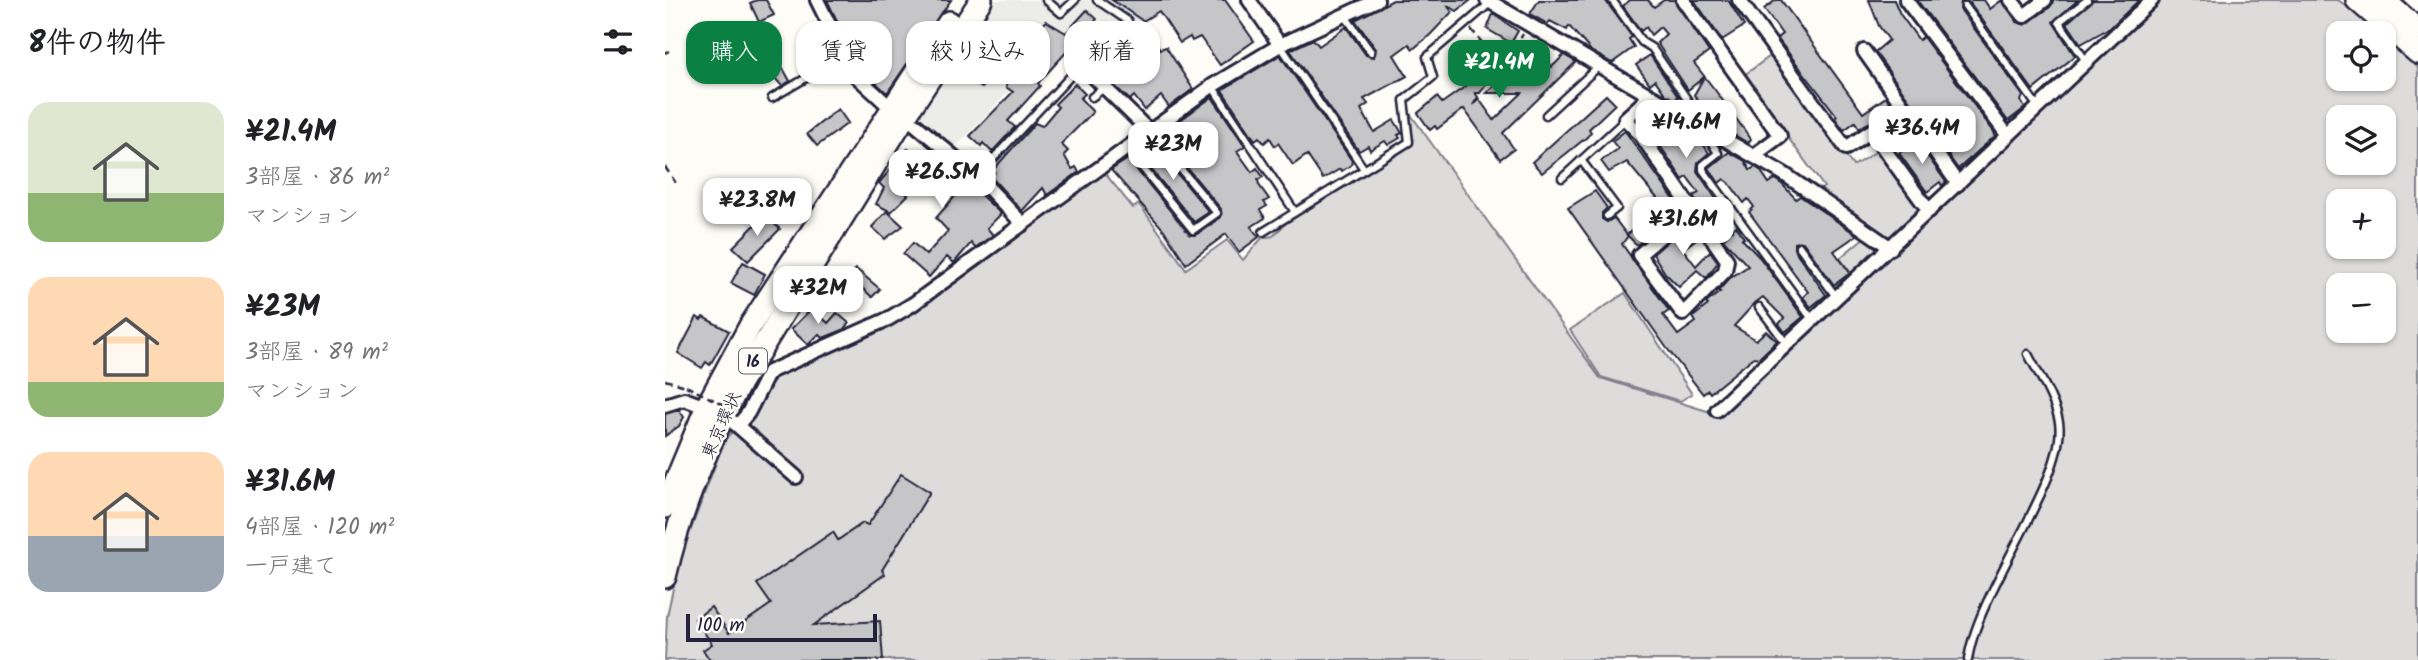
<!DOCTYPE html>
<html lang="ja">
<head>
<meta charset="utf-8">
<style>
	:root { --surface:#fff; --page:#f6f6f6; --text:#202124; --muted:#757577; --accent:#0b8043 }
	body { margin:0; font-family:Kalam,"Klee One",sans-serif; background:var(--page); color:var(--text); height:100vh; display:flex; flex-direction:column; font-size:26px; white-space:nowrap }
	* { box-sizing:border-box; margin:0 }
	p { font-size:23px; color:var(--muted) }
	.icon { flex:none; width:38px; height:38px; fill:none; stroke:currentColor; stroke-width:2; stroke-linecap:round; stroke-linejoin:round }
	.map { position:relative; flex:1; overflow:hidden }
	.drawer { display:flex; flex-direction:column; background:var(--surface); width:665px }
	.drawer>* { flex:none }
	.top-card { position:absolute; left:21px; top:21px; width:665px; height:63px; display:flex; gap:14px }
	.tools { position:absolute; left:1661px; top:21px; display:grid; gap:14px }
	.tools a { display:grid; place-items:center; width:70px; height:70px; border-radius:14px; background:var(--surface); box-shadow:0 2px 5px #0004; font-size:35px }
	.scale { position:absolute; left:21px; bottom:18px; width:191px; box-sizing:border-box; padding-left:7px; border:4px solid #22223b; border-top:0; font-size:19px; line-height:24px; white-space:nowrap; color:#22223b; -webkit-text-stroke:5px #fdfcf7; paint-order:stroke }
	.price { position:absolute; translate:-50% -60px; padding:0 16px; border-radius:14px; background:#fff; color:#222; font-size:23px; line-height:46px; filter:drop-shadow(0 2px 4px #0008) }
	.price::after { content:''; position:absolute; left:50%; top:42px; width:21px; height:16px; margin-left:-10px; background:inherit; clip-path:polygon(0 0,100% 0,50% 100%) }
	.price.on { background:var(--accent); color:#fff }
	ul { padding:0; list-style:none }
	li { display:flex; align-items:center; gap:21px; height:175px; padding:0 28px }
	li span { display:grid; place-items:center; flex:none; width:196px; height:140px; border-radius:21px; color:#555 }
	li>.icon { margin-inline-start:auto }
	span .icon { width:84px; height:84px; fill:#fffc; stroke-width:1 }
	li b { font-size:30px }
	h2 { display:flex; justify-content:space-between; align-items:center; height:84px; padding:0 28px; font-size:30px }
	.chip { padding:0 24px; border-radius:21px; background:var(--surface); box-shadow:0 2px 5px #0004; font-size:24px; line-height:63px }
	.chip.on { background:var(--accent); color:#fff }
	main { display:flex; flex:1; min-height:0 }
	.map>svg:first-child { display:block }
	.built { fill:#ecece9 }
	.green { fill:#dddcdb; stroke:#807f8b; stroke-width:2; fill-rule:evenodd }
	.building { fill:#c6c6c8; stroke:#22223b; stroke-width:2 }
	.lines { fill:none; stroke-linecap:round; stroke-linejoin:round }
	.service-casing { stroke:#22223b; stroke-width:11 }
	.minor-casing { stroke:#22223b; stroke-width:18 }
	.trunk-casing { stroke:#22223b; stroke-width:26 }
	.path { stroke:#22223b; stroke-width:2.5; stroke-dasharray:7 5; stroke-linecap:butt }
	.service { stroke:#fdfcf7; stroke-width:6 }
	.minor { stroke:#fdfcf7; stroke-width:12 }
	.trunk { stroke:#fdfcf7; stroke-width:21 }
	.path-bridge { stroke:#22223b; stroke-width:2.5; stroke-dasharray:7 5; stroke-linecap:butt }
	.labels { text-anchor:middle; stroke-width:5; stroke-linejoin:round; paint-order:stroke }
	.shield { fill:#fdfcf7; stroke:#646373; stroke-width:2 }
	.shield-label { font-size:16px; font-weight:bold; fill:#22223b }
	.street-label { font-size:18px; fill:#22223b; stroke:#fdfcf7 }
</style>
</head>
<body>
<main>
<section class="drawer">
<h2>8件の物件<svg class="icon" aria-label="filters" viewBox="0 0 24 24"><path d="M4 7h16M4 17h16"/><circle cx="9" cy="7" r="2"/><circle cx="15" cy="17" r="2"/></svg></h2>
<ul>
<li><span style="background:linear-gradient(#dfe7d0 65%,#8fb573 0)"><svg class="icon" aria-label="home" viewBox="0 0 24 24"><path d="M3 11l9-7 9 7M6 9v11h12V9"/></svg></span><div><b>¥21.4M</b><p>3部屋 · 86 m²</p><p>マンション</p></div></li>
<li><span style="background:linear-gradient(#ffd9b3 75%,#8fb573 0)"><svg class="icon" aria-label="home" viewBox="0 0 24 24"><path d="M3 11l9-7 9 7M6 9v11h12V9"/></svg></span><div><b>¥23M</b><p>3部屋 · 89 m²</p><p>マンション</p></div></li>
<li><span style="background:linear-gradient(#ffd9b3 60%,#9aa5b1 0)"><svg class="icon" aria-label="home" viewBox="0 0 24 24"><path d="M3 11l9-7 9 7M6 9v11h12V9"/></svg></span><div><b>¥31.6M</b><p>4部屋 · 120 m²</p><p>一戸建て</p></div></li>
</ul>
</section>
<div class="map">
<svg width="1753" height="660" viewBox="0 0 1753 660">
	<rect width="100%" height="100%" fill="#fdfcf7"/>
	<filter id="ink" filterUnits="userSpaceOnUse"><feTurbulence type="fractalNoise" baseFrequency=".0143" numOctaves="2"/><feDisplacementMap in="SourceGraphic" scale="14" xChannelSelector="R" yChannelSelector="G"/><feConvolveMatrix kernelMatrix="1 2 1 2 8 2 1 2 1" color-interpolation-filters="sRGB"/></filter>
	<g filter="url(#ink)">
		<polygon class="built" points="328,0 528,0 510,4 455,36 422,9 288,150 249,119"/>
		<g class="green">
			<path d="M1492,0H1673L1713,28L1753,68V660H0L2,616L14,561L60,439L85,415L105,376L224,322L252,306L439,172L468,208L474,204L521,269L562,240L578,260L597,238L608,236L622,222L748,144L744,112L935,378L1052,414ZM1673,33H1718V79H1673ZM1673,117H1718V163H1673ZM1673,201H1718V247H1673ZM1673,285H1718V331H1673Z"/>
			<polygon points="1108,54 1188,166 1215,149 1256,206 1255,215 1230,239 1222,239 1152,192 1159,187 1078,76"/>
			<polygon points="1202,235 1216,245 1215,255 1190,278 1175,258"/>
			<polygon points="960,293 1027,394 1015,401 936,377 905,330"/>
		</g>
		<g class="building">
			<polygon points="92,0 101,0 109,15 94,22 85,3"/>
			<polygon points="162,0 286,0 222,93 195,68"/>
			<polygon points="447,0 560,0 589,41 555,65 535,37 527,41 525,37 515,43 494,11 478,21"/>
			<polygon points="728,0 806,0 792,11 782,5 787,12 765,35 748,49 744,44 729,55 742,76 699,99 703,104 696,109 709,132 729,120 737,133 733,135 735,138 723,145 720,141 705,150 703,146 694,151 625,50 648,39 654,46 681,27 701,55 709,57 711,49 690,20"/>
			<polygon points="874,0 940,0 967,37 964,39 969,47 947,63 926,51 904,26 902,30 885,21 883,24 865,14"/>
			<polygon points="965,0 983,0 989,7 999,0 1009,0 1044,52 1029,63 1050,90 1086,139 1083,143 1054,126 1044,112 1043,114 1029,95 1039,77 1023,90 992,43 1001,34 995,27 986,35 981,27 976,31 958,6"/>
			<polygon points="1029,0 1063,0 1079,26 1057,40"/>
			<polygon points="1111,0 1116,0 1198,113 1221,97 1232,112 1213,125 1208,121 1194,128 1190,122 1179,130 1170,118 1172,116 1112,38 1117,34 1099,9"/>
			<polygon points="1204,0 1229,0 1235,14 1254,40 1258,37 1329,132 1330,136 1293,169 1210,52 1224,40 1214,26"/>
			<polygon points="1252,0 1319,0 1325,9 1337,0 1352,22 1360,25 1385,7 1389,0 1413,0 1388,22 1410,56 1368,90 1305,3 1296,2 1295,9 1358,96 1356,101 1360,108 1343,121"/>
			<polygon points="1428,0 1474,0 1446,27 1416,44 1402,23"/>
			<polygon points="422,10 432,19 418,36 421,39 409,50 406,47 373,83 375,86 343,121 350,127 327,152 318,143 316,146 305,136 348,92 341,87 342,83 326,76 317,88 287,71 311,35 348,58 364,32 371,36 381,21 401,33"/>
			<polygon points="828,14 853,31 846,43 822,29"/>
			<polygon points="481,27 495,49 501,47 528,89 504,107 496,96 480,110 469,96 465,100 426,65 449,41 452,44"/>
			<polygon points="161,38 169,55 158,62 154,55 147,59 141,50"/>
			<polygon points="815,43 824,54 801,73 792,62"/>
			<polygon points="871,49 887,67 899,55 911,62 838,133 849,149 835,159 799,109 772,129 770,126 765,130 753,113 772,97 777,103 811,79 824,79 815,93 810,93 813,97 808,105 814,99 829,120 857,93 821,93 838,78 860,78 852,65"/>
			<polygon points="615,55 687,161 686,165 677,171 675,169 658,179 642,155 628,165 613,143 610,146 605,138 599,143 594,137 590,140 557,90"/>
			<polygon points="985,55 1013,97 1010,100 1000,94 990,80 985,84 971,65"/>
			<polygon points="109,60 112,65 115,63 125,81 117,86 109,77 98,82 92,69"/>
			<polygon points="410,84 420,94 415,98 428,112 396,144 403,151 399,155 407,169 411,167 414,172 382,195 378,188 357,211 326,177 330,172 328,170 370,123 377,126 393,107 390,104"/>
			<polygon points="941,95 950,104 924,129 926,132 922,137 877,173 867,162"/>
			<polygon points="547,97 580,146 572,151 587,172 592,168 598,177 593,180 594,185 604,199 599,202 602,206 595,210 600,218 586,227 594,237 574,252 561,234 521,264 499,230 446,170 463,159 525,235 531,235 555,218 556,209 495,135"/>
			<polygon points="985,108 1004,134 1012,121 1031,133 1044,153 1033,162 1032,171 1062,215 1049,225 1028,196 1034,193 1022,177 1018,180 976,117"/>
			<polygon points="173,109 183,123 152,146 142,134"/>
			<polygon points="960,131 1015,208 972,245 963,236 957,244 1004,311 998,315 1013,335 1031,322 1028,317 1043,305 1041,303 1055,292 1053,291 1065,278 1083,266 1058,239 1071,226 1079,238 1077,239 1095,258 1138,317 1120,332 1114,324 1119,318 1098,297 1090,303 1069,326 1091,340 1101,331 1112,341 1094,358 1089,357 1045,393 1043,390 1038,394 1001,347 903,208 930,191 942,208 937,213 937,219 942,222 949,218 962,235 996,203 962,162 944,172 936,161 953,149 947,141"/>
			<polygon points="1251,140 1281,182 1277,186 1275,182 1262,192 1234,153"/>
			<polygon points="486,142 544,212 529,222 472,152"/>
			<polygon points="243,149 259,162 265,157 276,169 282,163 336,214 322,228 328,235 310,248 306,243 289,263 282,257 264,277 238,254 248,243 261,255 283,231 271,218 292,194 279,182 270,191 251,170 235,187 243,195 226,212 211,204 219,188 214,183"/>
			<polygon points="1064,152 1080,161 1085,170 1090,167 1095,170 1104,183 1110,179 1114,181 1131,199 1135,196 1192,235 1169,251 1185,273 1169,285 1138,242 1129,243 1129,249 1161,295 1146,307 1138,297 1143,292 1084,212 1089,207 1083,199 1079,203 1064,183 1059,179 1054,183 1044,168"/>
			<polygon points="222,211 238,226 220,239 207,227"/>
			<polygon points="100,215 115,229 83,261 68,247"/>
			<polygon points="1025,222 1035,236 1018,249 1031,266 1045,251 1053,262 1041,278 1032,270 1014,287 1000,273 988,254"/>
			<polygon points="78,262 100,274 89,295 66,283"/>
			<polygon points="191,269 215,289 207,297 184,276"/>
			<polygon points="147,308 163,323 172,313 184,323 178,330 158,338 154,334 143,345 126,329"/>
			<polygon points="32,317 36,320 38,317 64,331 45,365 41,362 37,368 13,353"/>
			<polygon points="14,410 19,417 14,426 0,436 0,414"/>
			<polygon points="236,474 265,492 217,570 220,574 149,625 215,621 218,660 45,660 38,650 47,644 30,619 46,607 64,633 106,604 92,584 168,532 173,540 198,523 203,525"/>
		</g>
		<g class="lines">
			<g class="service-casing">
				<g id="service">
					<polyline points="381,0 396,13 410,0"/>
					<polyline points="432,0 463,21"/>
					<polyline points="947,0 977,42 987,48 1043,130 1041,134 1053,153 1038,165 1038,170 1147,319"/>
					<polyline points="1300,6 1373,107"/>
					<polyline points="680,16 706,52"/>
					<polyline points="615,45 699,169"/>
					<polyline points="1421,61 1394,22 1422,0"/>
					<polyline points="547,86 630,212"/>
					<polyline points="427,97 439,88"/>
					<polyline points="107,98 177,57"/>
					<polyline points="881,115 933,67"/>
					<polyline points="463,150 528,230 552,213 485,132"/>
					<polyline points="916,160 952,208 942,216"/>
					<polyline points="312,176 445,34"/>
					<polyline points="897,178 960,120"/>
					<polyline points="598,232 744,142 739,100 768,77 762,57 824,4"/>
					<polyline points="1134,246 1172,298"/>
					<polyline points="1094,307 1121,343"/>
					<path d="M1303,660C1312,591 1403,477 1394,422C1390,400 1374,375 1363,354"/>
				</g>
			</g>
			<g class="minor-casing">
				<g id="minor">
					<polyline points="152,0 188,73 227,109"/>
					<polyline points="584,0 615,45"/>
					<polyline points="822,0 1119,174 1226,248"/>
					<polyline points="1018,0 1115,136 1088,156"/>
					<polyline points="1074,0 1181,148 1206,131 1264,211"/>
					<polyline points="1241,0 1343,136"/>
					<polyline points="1346,0 1359,16 1380,0"/>
					<polyline points="1199,51 1293,184"/>
					<polyline points="430,78 485,132"/>
					<polyline points="984,97 960,119 975,134 1062,260 1060,271 1018,314 974,255 1026,210"/>
					<polyline points="240,116 312,176 358,224"/>
					<polyline points="0,405 19,399 46,409"/>
					<polyline points="1052,410 1487,0"/>
					<polyline points="68,422 131,477"/>
					<polyline points="73,425 83,413 104,372 223,319 248,304 547,86 615,45 712,0"/>
				</g>
			</g>
			<g class="trunk-casing">
				<g id="trunk">
					<polyline points="1692,0 1753,53"/>
					<polyline points="1719,0 1753,30"/>
					<polyline points="0,507 42,406 85,326 284,22"/>
					<path d="M0,577C15,510 43,444 75,383L240,116L316,0"/>
				</g>
			</g>
			<g class="path">
				<polyline points="806,29 822,49 838,58 846,55 858,34"/>
				<polyline points="0,53 4,51"/>
				<polyline points="0,167 11,183"/>
				<polyline points="0,380 21,386"/>
			</g>
			<use href="#service" class="service"/>
			<use href="#minor" class="minor"/>
			<use href="#trunk" class="trunk"/>
			<polyline class="path-bridge" points="21,386 75,413"/>
		</g>
	</g>
	<g class="labels">
		<rect class="shield" x="74" y="348.5" width="28" height="25" rx="5"/>
		<g class="shield-label">
			<text x="88" y="367">16</text>
		</g>
		<g class="street-label">
			<text transform="translate(56 425) rotate(-66)" y="6">東京環状</text>
		</g>
	</g>
</svg>
<div class="tools">
<a><svg class="icon" aria-label="locate" viewBox="0 0 24 24"><circle cx="12" cy="12" r="6"/><path d="M12 2v4M12 18v4M2 12h4M18 12h4"/></svg></a>
<a><svg class="icon" aria-label="layers" viewBox="0 0 24 24"><path d="M12 4l9 5-9 5-9-5zM3 14l9 5 9-5"/></svg></a>
<a>+</a>
<a>−</a>
</div>
<div class="scale">100 m</div>
<b class="price on" style="left:834px;top:100px">¥21.4M</b>
<b class="price" style="left:1021px;top:160px">¥14.6M</b>
<b class="price" style="left:1257px;top:166px">¥36.4M</b>
<b class="price" style="left:508px;top:182px">¥23M</b>
<b class="price" style="left:277px;top:210px">¥26.5M</b>
<b class="price" style="left:92px;top:238px">¥23.8M</b>
<b class="price" style="left:1018px;top:257px">¥31.6M</b>
<b class="price" style="left:153px;top:326px">¥32M</b>
<div class="top-card">
<a class="chip on">購入</a>
<a class="chip">賃貸</a>
<a class="chip">絞り込み</a>
<a class="chip">新着</a>
</div>
</div>
</main>
</body>
</html>
